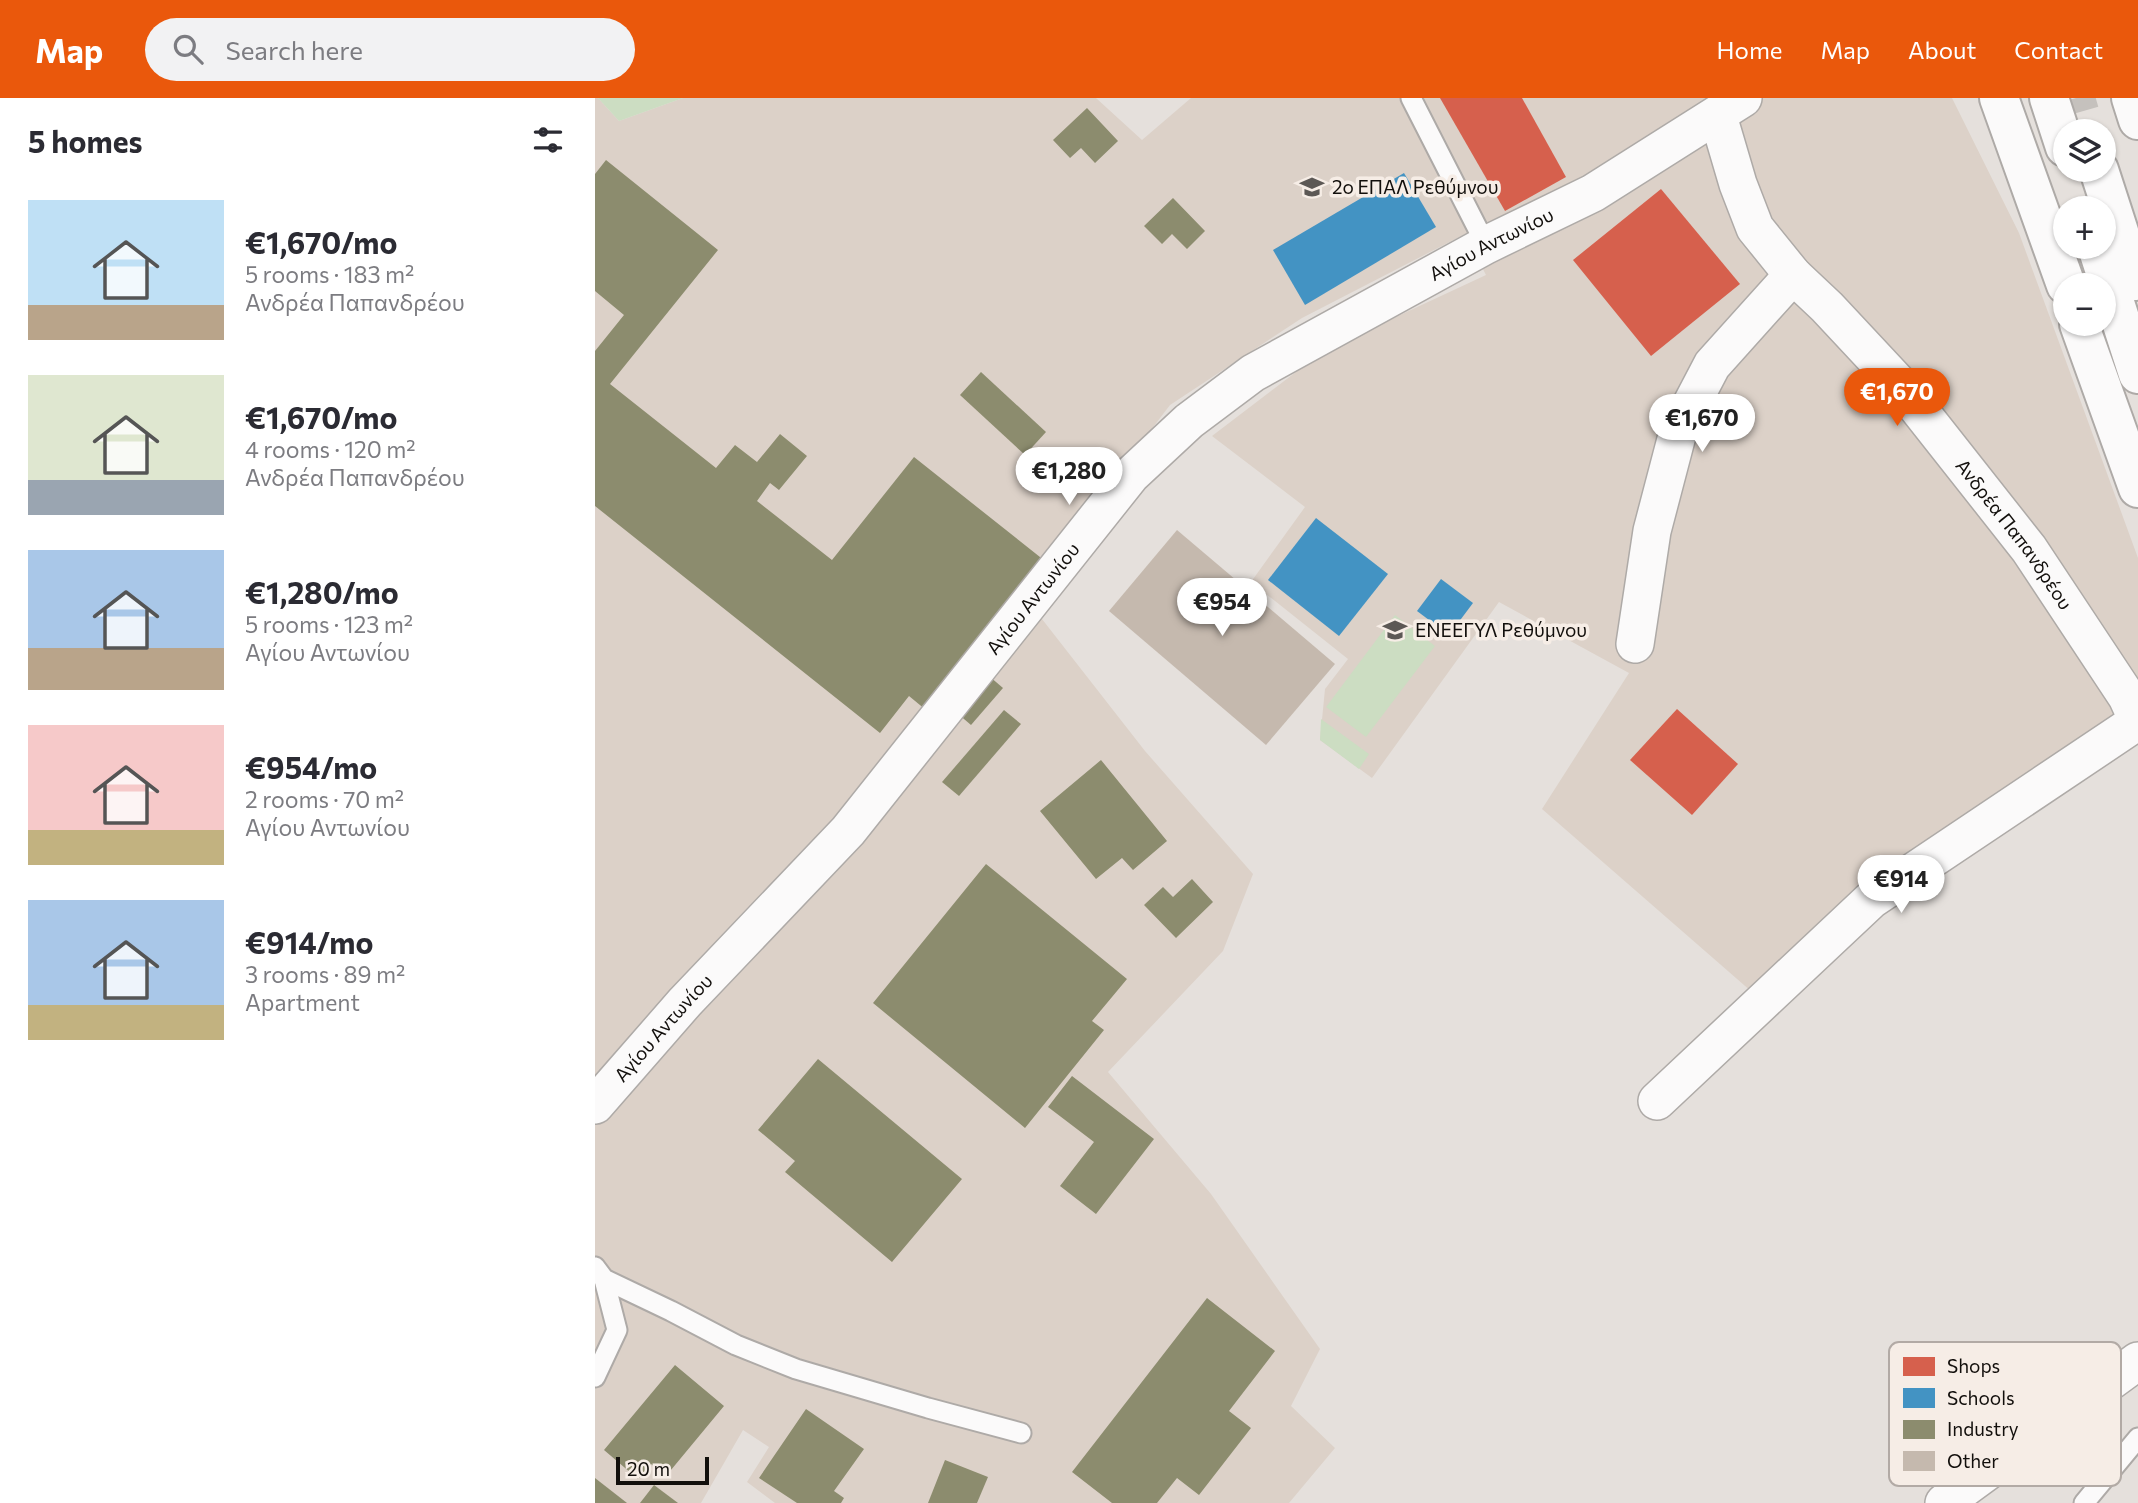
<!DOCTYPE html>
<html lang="en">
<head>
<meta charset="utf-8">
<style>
	:root { --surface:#fff; --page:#f2f2f3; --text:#2b2b33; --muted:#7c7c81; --accent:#ea580c }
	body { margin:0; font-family:Commissioner,sans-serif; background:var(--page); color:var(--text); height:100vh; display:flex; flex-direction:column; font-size:26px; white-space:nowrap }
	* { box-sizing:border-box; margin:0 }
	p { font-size:23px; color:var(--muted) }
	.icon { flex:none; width:38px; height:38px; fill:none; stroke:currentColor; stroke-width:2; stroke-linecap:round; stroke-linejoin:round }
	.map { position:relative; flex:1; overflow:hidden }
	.panel { display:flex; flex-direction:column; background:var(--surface); width:595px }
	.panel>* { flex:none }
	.tools { position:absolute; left:1458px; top:21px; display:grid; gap:14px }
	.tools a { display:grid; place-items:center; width:63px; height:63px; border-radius:50%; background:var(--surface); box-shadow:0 2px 5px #0004; font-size:35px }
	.scale { position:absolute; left:21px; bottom:18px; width:93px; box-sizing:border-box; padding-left:7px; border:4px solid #120f0c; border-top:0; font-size:19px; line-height:24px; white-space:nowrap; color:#120f0c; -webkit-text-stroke:5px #f6ede6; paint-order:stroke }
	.price { position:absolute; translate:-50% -60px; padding:0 16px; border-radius:24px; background:#fff; color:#222; font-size:23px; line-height:46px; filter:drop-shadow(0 2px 4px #0008) }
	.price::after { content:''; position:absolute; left:50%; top:42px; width:21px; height:16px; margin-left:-10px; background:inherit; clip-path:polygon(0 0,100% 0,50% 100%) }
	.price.selected { background:var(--accent); color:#fff }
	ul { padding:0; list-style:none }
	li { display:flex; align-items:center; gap:21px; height:175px; padding:0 28px }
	li span { display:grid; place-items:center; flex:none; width:196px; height:140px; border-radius:0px; color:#555 }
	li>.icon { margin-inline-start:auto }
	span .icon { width:84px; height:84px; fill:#fffc; stroke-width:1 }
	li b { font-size:30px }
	h2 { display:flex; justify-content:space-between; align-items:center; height:84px; padding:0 28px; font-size:30px }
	header { display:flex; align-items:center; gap:42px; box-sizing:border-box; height:98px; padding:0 35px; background:var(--accent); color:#fff }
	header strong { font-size:33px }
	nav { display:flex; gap:38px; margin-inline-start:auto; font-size:24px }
	.search { width:490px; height:63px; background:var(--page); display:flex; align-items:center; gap:18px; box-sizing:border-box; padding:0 24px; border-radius:38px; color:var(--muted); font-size:26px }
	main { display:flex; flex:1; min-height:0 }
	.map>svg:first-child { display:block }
	.built { fill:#dcd1c8 }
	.green { fill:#ccddc2 }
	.shops { fill:#d6604d }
	.schools { fill:#4393c3 }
	.industry { fill:#8c8c6e }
	.building { fill:#c5b9ae }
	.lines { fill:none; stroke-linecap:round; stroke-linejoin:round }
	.motorway-tunnel { stroke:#c5c1bd; stroke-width:38; stroke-dasharray:38 19; stroke-linecap:butt }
	.service-casing { stroke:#aeaaa7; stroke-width:23 }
	.minor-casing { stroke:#aeaaa7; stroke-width:40 }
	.tertiary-casing { stroke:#aeaaa7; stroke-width:42 }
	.motorway-casing { stroke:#aeaaa7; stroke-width:42 }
	.service { stroke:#fbfafa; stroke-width:19 }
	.minor { stroke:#fbfafa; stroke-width:37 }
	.tertiary { stroke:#fbfafa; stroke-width:38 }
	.motorway { stroke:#fbfafa; stroke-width:38 }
	.labels { text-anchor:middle; stroke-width:7; stroke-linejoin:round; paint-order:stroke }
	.poi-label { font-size:19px; fill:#120f0c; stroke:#f6ede6; text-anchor:start }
	.street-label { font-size:19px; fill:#120f0c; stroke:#f6ede6 }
	.key { fill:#f6ede6; stroke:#b2aaa5; stroke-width:2 }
	.key-label { font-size:19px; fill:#120f0c }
</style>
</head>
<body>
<header>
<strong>Map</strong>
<div class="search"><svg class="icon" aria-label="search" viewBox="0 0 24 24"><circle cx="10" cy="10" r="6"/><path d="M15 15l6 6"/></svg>Search here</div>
<nav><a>Home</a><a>Map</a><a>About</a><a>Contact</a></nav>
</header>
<main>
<section class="panel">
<h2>5 homes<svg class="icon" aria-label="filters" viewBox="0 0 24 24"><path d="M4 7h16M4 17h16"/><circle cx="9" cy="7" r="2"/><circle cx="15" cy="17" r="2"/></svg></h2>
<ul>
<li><span style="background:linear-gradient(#bfe0f5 75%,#b9a48a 0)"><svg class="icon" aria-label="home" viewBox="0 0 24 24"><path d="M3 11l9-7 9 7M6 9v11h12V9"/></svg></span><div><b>€1,670/mo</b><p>5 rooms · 183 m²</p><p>Ανδρέα Παπανδρέου</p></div></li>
<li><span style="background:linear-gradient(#dfe7d0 75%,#9aa5b1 0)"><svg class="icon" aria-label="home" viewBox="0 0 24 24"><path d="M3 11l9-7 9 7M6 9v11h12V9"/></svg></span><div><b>€1,670/mo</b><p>4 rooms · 120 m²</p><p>Ανδρέα Παπανδρέου</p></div></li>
<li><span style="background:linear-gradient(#a9c7e8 70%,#b9a48a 0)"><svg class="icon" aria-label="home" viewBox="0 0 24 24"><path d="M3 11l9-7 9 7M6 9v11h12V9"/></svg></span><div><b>€1,280/mo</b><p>5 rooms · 123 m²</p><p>Αγίου Αντωνίου</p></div></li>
<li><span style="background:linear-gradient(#f6c9c9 75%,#c2b280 0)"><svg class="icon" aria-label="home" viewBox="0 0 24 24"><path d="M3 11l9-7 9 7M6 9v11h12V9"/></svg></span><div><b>€954/mo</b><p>2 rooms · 70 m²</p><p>Αγίου Αντωνίου</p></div></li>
<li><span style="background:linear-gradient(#a9c7e8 75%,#c2b280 0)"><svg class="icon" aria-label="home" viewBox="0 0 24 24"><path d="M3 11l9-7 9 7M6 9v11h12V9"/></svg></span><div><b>€914/mo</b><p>3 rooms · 89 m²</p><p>Apartment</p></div></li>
</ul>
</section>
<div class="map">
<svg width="1543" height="1405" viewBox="0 0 1543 1405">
	<rect width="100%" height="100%" fill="#e5e0dc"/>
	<polygon class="built" points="0,0 3,0 24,23 88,0 501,0 547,42 596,0 1357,0 1424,135 1543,460 1543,608 1157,894 947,711 1034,575 904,504 777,680 725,642 730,591 753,561 656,484 710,409 617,338 730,252 891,177 870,136 707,220 575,307 429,498 550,653 658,776 628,853 513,974 616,1096 725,1251 696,1308 740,1350 694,1405 180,1405 152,1384 174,1349 148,1332 106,1405 0,1405"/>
	<g class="green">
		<polygon points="3,0 88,0 24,23"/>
		<polygon points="800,517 840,548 771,639 731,609"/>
		<polygon points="726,621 774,656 764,671 725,642"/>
	</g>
	<g class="shops">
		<polygon points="845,0 927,0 971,79 910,113"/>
		<polygon points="1066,91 1145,186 1056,258 978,162"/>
		<polygon points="1082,611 1143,666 1097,717 1035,662"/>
	</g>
	<g class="schools">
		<polygon points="809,75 841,129 710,207 678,152"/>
		<polygon points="721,420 793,476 744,538 673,482"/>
		<polygon points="846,481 878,505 854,537 822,513"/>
	</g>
	<g class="industry">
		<polygon points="492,10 523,43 500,65 486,50 475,60 458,42"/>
		<polygon points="11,62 123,152 15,286 121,370 140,347 162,364 185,336 212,358 184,392 175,385 162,403 237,462 319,359 450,463 331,612 314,598 285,635 0,408 0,253 29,217 0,193 0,76"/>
		<polygon points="578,100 610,133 592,151 577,136 567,146 549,128"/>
		<polygon points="386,274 451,334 430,357 365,297"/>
		<polygon points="394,578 408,590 376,627 362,615"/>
		<polygon points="409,612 426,626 364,698 347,684"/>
		<polygon points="506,662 572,743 538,772 527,760 501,781 445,713"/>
		<polygon points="391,766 532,881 497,923 509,932 430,1030 278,905"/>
		<polygon points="597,781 618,804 581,840 549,807 568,789 578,799"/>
		<polygon points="223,961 367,1081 297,1164 190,1074 200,1063 163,1032"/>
		<polygon points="477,978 559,1041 501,1116 465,1088 499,1044 453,1009"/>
		<polygon points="612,1200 680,1253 634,1313 656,1330 604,1397 582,1380 562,1405 517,1405 477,1374"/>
		<polygon points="80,1267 129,1308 71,1378 56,1366 43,1381 9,1352"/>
		<polygon points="211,1311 269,1351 239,1393 249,1400 246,1405 202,1405 164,1380"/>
		<polygon points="350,1362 393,1379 382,1405 333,1405"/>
		<polygon points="0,1380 32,1405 0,1405"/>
		<polygon points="59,1387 83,1405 45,1405"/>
	</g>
	<polygon class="building" points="582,432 740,566 671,647 514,513"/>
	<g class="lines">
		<polyline class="motorway-tunnel" points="1481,0 1485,14"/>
		<g class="service-casing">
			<g id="service">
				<polyline points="816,0 891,147"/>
				<polyline points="0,1169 9,1181 76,1213 141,1247 201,1271 333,1310 426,1335"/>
				<polyline points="0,1279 22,1232 9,1181"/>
				<polyline points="1489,1405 1543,1340"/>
			</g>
		</g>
		<g class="minor-casing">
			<g id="minor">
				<path id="s1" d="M1123,18L1143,86L1160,130L1198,177L1232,209L1303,285L1434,451L1532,599L1543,623"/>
				<polyline points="1040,546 1057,433 1084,330 1117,267 1198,177"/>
				<polyline points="1062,1003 1276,802 1543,623"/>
				<path id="s2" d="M0,1007L90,904L253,733L536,377L594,323L658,275L891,147L998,95L1148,0"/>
				<polyline points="1349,1405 1543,1263"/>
			</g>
		</g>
		<g class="tertiary-casing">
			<g id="tertiary">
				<polyline points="1404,0 1471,187"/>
				<polyline points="1484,226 1543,390"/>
			</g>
		</g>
		<g class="motorway-casing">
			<g id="motorway">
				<polyline points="1454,0 1470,49"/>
				<polyline points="1536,0 1543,22"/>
				<polyline points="1504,72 1540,183"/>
				<polyline points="1502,149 1543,276"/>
			</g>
		</g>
		<use href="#service" class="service"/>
		<use href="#minor" class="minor"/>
		<use href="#tertiary" class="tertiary"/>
		<use href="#motorway" class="motorway"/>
	</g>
	<defs>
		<g id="school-bare" transform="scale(1.89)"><path d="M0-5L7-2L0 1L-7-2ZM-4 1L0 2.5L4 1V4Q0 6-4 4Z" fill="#5c5855" stroke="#f6ede6" stroke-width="2.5" paint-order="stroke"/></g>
	</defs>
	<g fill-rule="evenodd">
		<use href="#school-bare" x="717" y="89"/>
		<use href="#school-bare" x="800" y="532"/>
	</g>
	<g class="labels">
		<g class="poi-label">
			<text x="737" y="96">2ο ΕΠΑΛ Ρεθύμνου</text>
			<text x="820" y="539">ΕΝΕΕΓΥΛ Ρεθύμνου</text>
		</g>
		<g class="street-label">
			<text dy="7" stroke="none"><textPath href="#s2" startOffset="1258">Αγίου Αντωνίου</textPath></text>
			<text dy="7" stroke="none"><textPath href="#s1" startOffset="520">Ανδρέα Παπανδρέου</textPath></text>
			<text dy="7" stroke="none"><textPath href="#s2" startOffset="670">Αγίου Αντωνίου</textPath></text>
			<text dy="7" stroke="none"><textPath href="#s2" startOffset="103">Αγίου Αντωνίου</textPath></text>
		</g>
	</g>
	<rect x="1294" y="1244" width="232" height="144" rx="10" class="key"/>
	<rect x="1308" y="1259" width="32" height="19" fill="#d6604d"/>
	<rect x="1308" y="1290" width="32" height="20" fill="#4393c3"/>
	<rect x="1308" y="1322" width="32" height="19" fill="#8c8c6e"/>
	<rect x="1308" y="1353" width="32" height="20" fill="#c5b9ae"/>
	<g class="key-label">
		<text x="1352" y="1275">Shops</text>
		<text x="1352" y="1307">Schools</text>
		<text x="1352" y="1338">Industry</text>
		<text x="1352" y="1370">Other</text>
	</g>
</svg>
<div class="tools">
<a><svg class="icon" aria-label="layers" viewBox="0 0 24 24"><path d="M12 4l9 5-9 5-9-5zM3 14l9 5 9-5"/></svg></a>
<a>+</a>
<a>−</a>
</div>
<div class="scale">20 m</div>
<b class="price selected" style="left:1302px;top:330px">€1,670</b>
<b class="price" style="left:1107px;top:356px">€1,670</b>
<b class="price" style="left:474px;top:409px">€1,280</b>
<b class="price" style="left:627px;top:540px">€954</b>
<b class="price" style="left:1306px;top:817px">€914</b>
</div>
</main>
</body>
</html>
